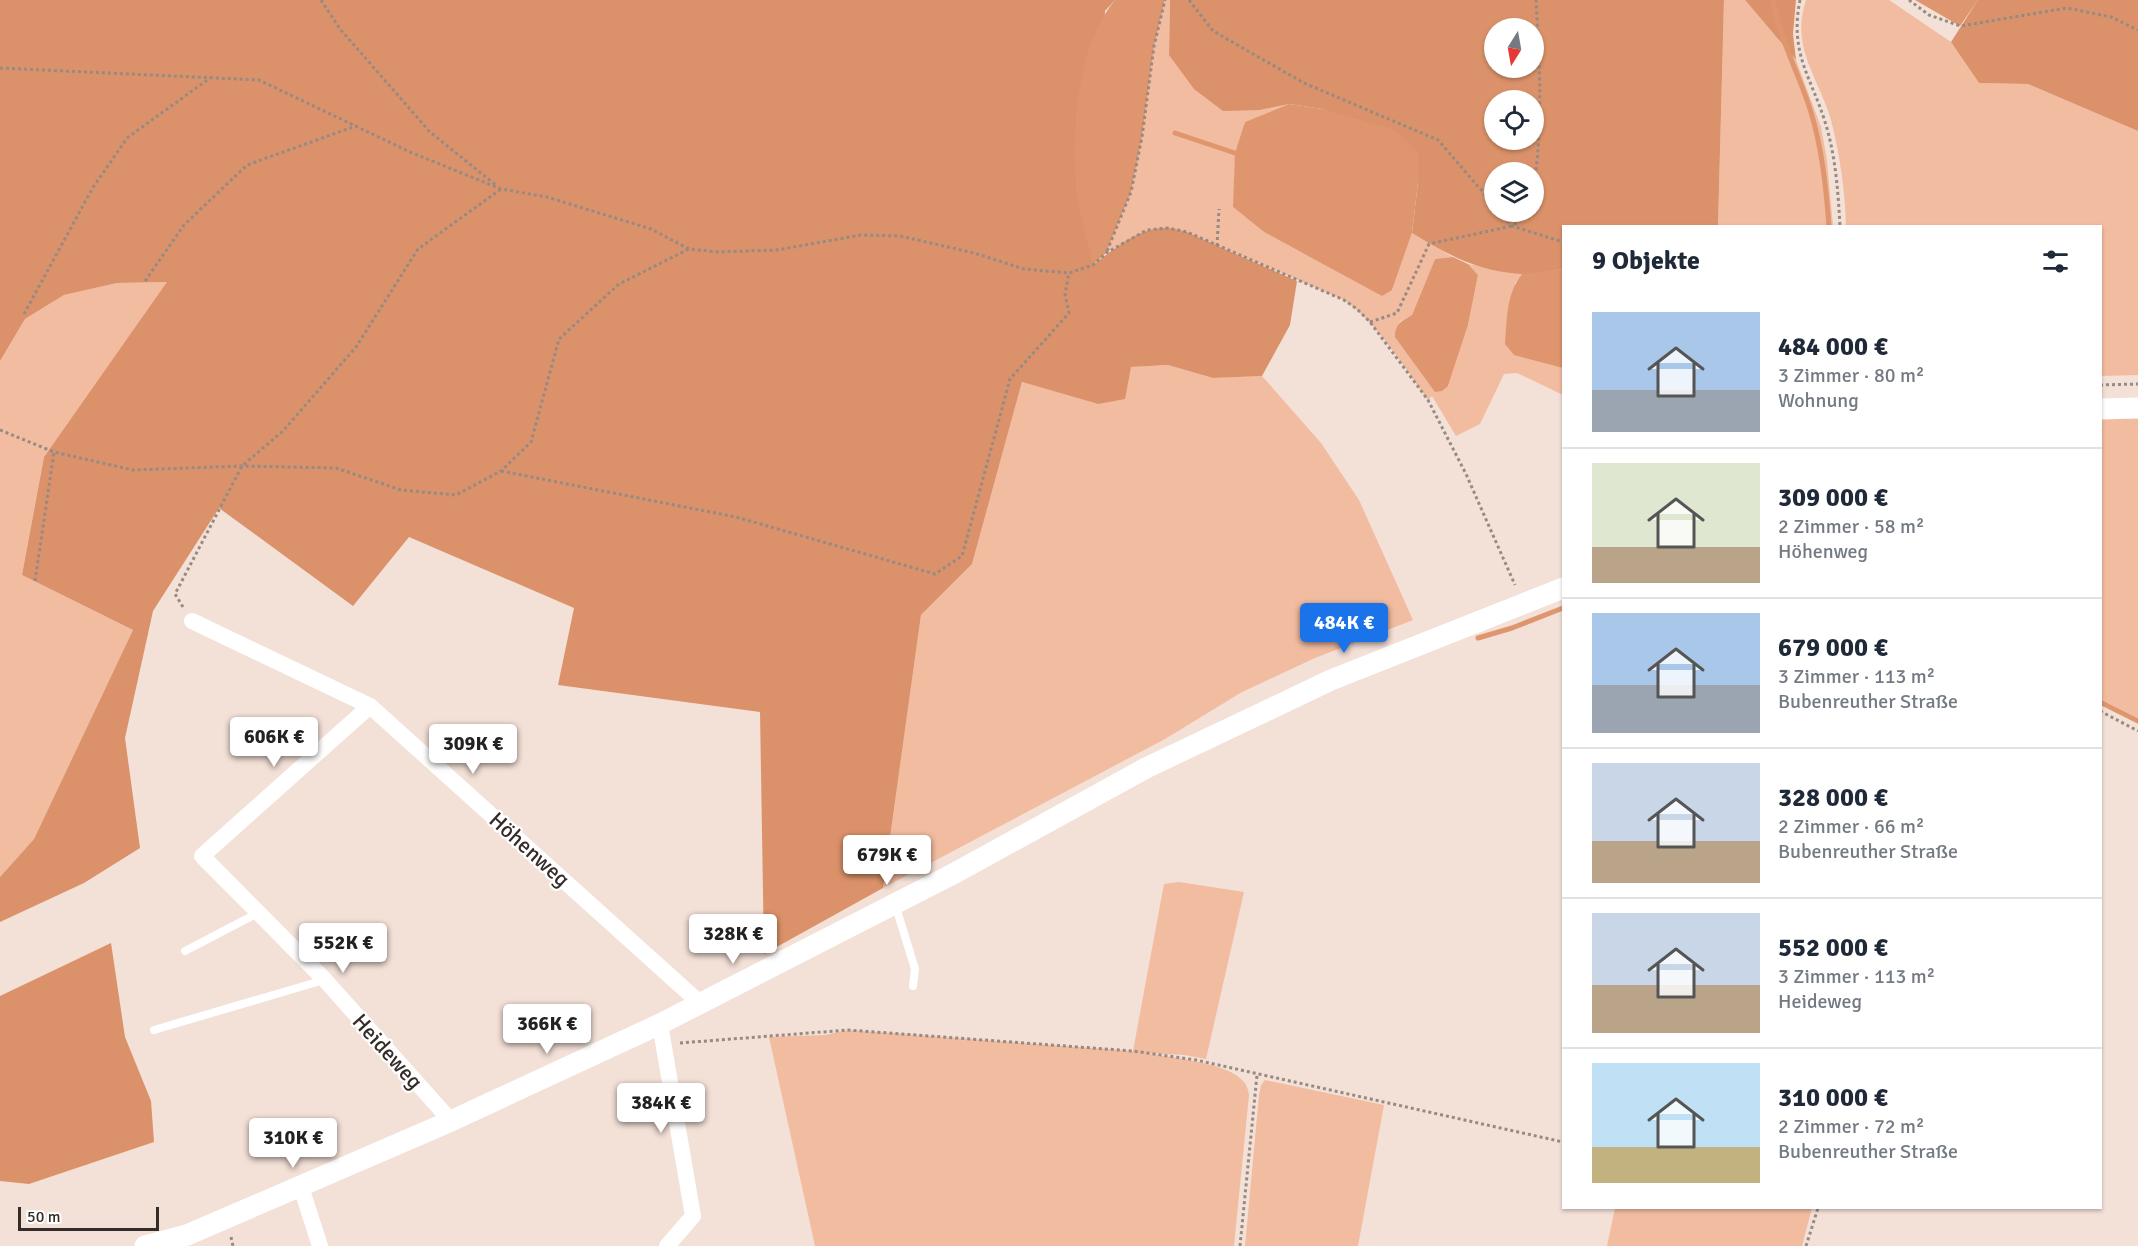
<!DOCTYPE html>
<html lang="de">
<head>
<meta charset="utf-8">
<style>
	:root { --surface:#fff; --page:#f6f6f7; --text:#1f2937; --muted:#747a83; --line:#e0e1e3; --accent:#1a73e8 }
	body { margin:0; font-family:Signika,sans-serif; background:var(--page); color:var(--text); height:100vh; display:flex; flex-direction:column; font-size:22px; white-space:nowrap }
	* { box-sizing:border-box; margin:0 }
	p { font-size:20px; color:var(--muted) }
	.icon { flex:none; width:33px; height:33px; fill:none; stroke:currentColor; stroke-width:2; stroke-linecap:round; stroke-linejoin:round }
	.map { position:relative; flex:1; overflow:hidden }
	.details { position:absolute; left:1562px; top:225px; width:540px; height:984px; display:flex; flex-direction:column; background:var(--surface); border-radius:0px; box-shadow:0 2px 4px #0004 }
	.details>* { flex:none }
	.needle { width:39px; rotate:191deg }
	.buttons { position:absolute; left:1484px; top:18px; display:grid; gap:12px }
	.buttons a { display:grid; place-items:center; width:60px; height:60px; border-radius:50%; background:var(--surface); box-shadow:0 2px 4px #0004; font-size:30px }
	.scale { position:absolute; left:18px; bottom:15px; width:141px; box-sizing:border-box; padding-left:6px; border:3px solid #332c29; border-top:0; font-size:16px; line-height:21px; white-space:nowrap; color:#332c29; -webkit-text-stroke:4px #fff; paint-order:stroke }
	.price { position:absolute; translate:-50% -51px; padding:0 14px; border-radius:6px; background:#fff; color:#222; font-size:20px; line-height:39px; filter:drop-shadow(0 2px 3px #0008) }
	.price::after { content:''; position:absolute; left:50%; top:36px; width:18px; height:14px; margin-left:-9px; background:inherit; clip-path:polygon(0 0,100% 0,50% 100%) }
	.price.active { background:var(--accent); color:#fff }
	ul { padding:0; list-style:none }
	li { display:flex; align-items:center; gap:18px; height:150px; padding:0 30px }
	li+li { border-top:2px solid var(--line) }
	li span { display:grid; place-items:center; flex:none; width:168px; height:120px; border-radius:0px; color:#555 }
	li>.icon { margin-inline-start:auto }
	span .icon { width:72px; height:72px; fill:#fffc; stroke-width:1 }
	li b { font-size:26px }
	h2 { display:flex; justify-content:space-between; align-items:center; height:72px; padding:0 30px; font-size:26px }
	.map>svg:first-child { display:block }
	.green { fill:#f2bca0 }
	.forest { fill:#db926a; fill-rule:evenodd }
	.water { fill:#df966e }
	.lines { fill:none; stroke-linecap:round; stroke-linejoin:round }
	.stream { stroke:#df966e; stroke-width:5 }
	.path { stroke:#978a83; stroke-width:3; stroke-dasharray:3 3; stroke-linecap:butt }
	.service { stroke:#fff; stroke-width:8 }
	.minor { stroke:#fff; stroke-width:16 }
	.tertiary { stroke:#fff; stroke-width:21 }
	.labels { text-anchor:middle; stroke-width:4.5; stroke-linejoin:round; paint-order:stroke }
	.street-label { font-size:22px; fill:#332c29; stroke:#fff }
</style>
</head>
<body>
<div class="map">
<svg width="2138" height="1246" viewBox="0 0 2138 1246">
	<rect width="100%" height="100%" fill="#f3e0d7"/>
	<g class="green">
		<path d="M1165,0H1170L1169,55L1260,110L1289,104L1245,122L1233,207L1264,232L1301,252L1392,290L1412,233L1453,257L1435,259L1412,315L1399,322L1448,386L1468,325L1478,275L1468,264L1522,274L1515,283L1550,363L1563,368V395L1517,373L1504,374L1480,424L1456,436L1432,396L1428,400C1403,366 1379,325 1344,300L1187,232C1149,223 1138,235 1106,253L1131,192L1142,137L1154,46Z"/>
		<polygon points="1724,0 1745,0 1796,60 1821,127 1827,160 1833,226 1718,226"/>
		<path d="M1806,0H1889L1951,42L1979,83L2028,84L2138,131V375L2100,376V226H1846C1845,191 1840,155 1831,120C1819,78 1790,48 1806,0Z"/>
		<polygon points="168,282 44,457 22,575 133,630 34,839 0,877 0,361 25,319 64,295 117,283"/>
		<polygon points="1168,365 1213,378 1262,376 1321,443 1359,500 1413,620 1315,658 1242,692 1165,739 883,888 921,615 972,564 1022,382 1098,404 1130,367"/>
		<polygon points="2138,417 2138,718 2100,699 2100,419"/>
		<path d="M1179,882L1244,892L1206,1059L1184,1055L1146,1053C1171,1058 1228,1062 1244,1082C1247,1085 1248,1090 1249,1095L1234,1246H815L769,1037L825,1035L848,1030L1133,1051L1164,884Z"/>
		<polygon points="1265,1080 1384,1105 1358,1246 1245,1246 1259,1095 1261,1085"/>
		<polygon points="1615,1208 1812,1208 1802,1246 1607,1246"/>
	</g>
	<g class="forest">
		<path d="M0,0H1115L1105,11L1093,265C1114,249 1140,226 1168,228C1174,228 1181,231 1187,232L1297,281L1290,325L1262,376L1213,378L1168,365L1131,367L1125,399L1098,404L1022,382L972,564L921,615L883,888L764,954L760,712L558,685L574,608L409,537L353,606L219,508L153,611L125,738L140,848L84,883L0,922V877L34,839L133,630L22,575L44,457L167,282L117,283L64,295L25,319L0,361Z"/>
		<path d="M1170,0H1724L1718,226H1563V269C1550,271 1534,275 1521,274C1476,271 1449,255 1412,233L1418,182V153L1323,109L1289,104L1260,110L1223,111L1194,89L1169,55ZM1494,28H1533V68H1494ZM1494,100H1533V140H1494ZM1494,172H1533V212H1494Z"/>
		<polygon points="1745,0 1796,0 1793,34 1796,60"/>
		<polygon points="1978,0 2138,0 2138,131 2028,84 1979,83 1951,42"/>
		<polygon points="111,943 125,1037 151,1101 154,1142 29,1184 0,1181 0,996"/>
	</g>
	<g class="water">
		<path d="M1115,0H1165L1154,46L1142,137L1131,192L1106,253L1093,265C1088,241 1077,209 1076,185C1072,127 1077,46 1115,0Z"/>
		<polygon points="1915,0 1978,0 1960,26"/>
		<polygon points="1289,104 1323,109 1395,130 1418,153 1418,182 1412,233 1392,290 1382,296 1264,232 1233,207 1235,153 1245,122"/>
		<path d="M1453,257L1468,264L1478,275L1468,325L1448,386L1442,391L1435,392L1395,337C1395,324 1401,321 1412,315L1435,259Z"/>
		<path d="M1563,269V368L1514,355L1505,344C1507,320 1506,294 1522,274Z"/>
	</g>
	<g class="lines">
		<g class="stream">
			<path d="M1773,0C1780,41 1798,71 1810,109C1822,147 1826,187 1829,226"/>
			<polyline points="1175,133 1235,153"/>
			<polyline points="1478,638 1512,628 1563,608"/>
			<polyline points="2100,702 2138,721"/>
		</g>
		<g class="path">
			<polyline points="321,0 340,29 430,132 497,186"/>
			<polyline points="1189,0 1213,31 1304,83 1438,140 1494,205"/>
			<path d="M1800,0C1789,54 1812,78 1826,125C1836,159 1838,192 1840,226"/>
			<polyline points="1909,0 1929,15 1960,26 2067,8 2111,17 2138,30"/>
			<polyline points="0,68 259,80 410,152 501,189 547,197 651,229 689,249 718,252 777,250 861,235 900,236 974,253 1024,269 1069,273 1093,265 1106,253 1147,230 1168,228 1187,232 1344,300 1357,309 1370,322 1428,400 1466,474 1515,585"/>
			<path d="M1533,194C1543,129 1540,66 1536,0"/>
			<polyline points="1499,212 1512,226 1563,242"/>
			<polyline points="1217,246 1219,209"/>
			<polyline points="1107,251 1131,192 1142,137 1154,46 1165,0"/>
			<polyline points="145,281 184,225 247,165 356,126"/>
			<polyline points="24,314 92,189 127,138 210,78"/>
			<polyline points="1370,322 1397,313 1429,244 1512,226 1530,214 1530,212"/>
			<polyline points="2100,385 2138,384"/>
			<polyline points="0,430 54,452 133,470 242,466 336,468 401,490 456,495 501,471 531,442 559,339 619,284 689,249"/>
			<polyline points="501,471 736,517 935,574 962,556 1010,379 1069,313 1065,294 1069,273"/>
			<polyline points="35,581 54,452"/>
			<polyline points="183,607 175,594 242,466 283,431 356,347 418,249 501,189"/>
			<polyline points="2100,711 2138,731"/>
			<polyline points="680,1043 848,1030 1133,1051 1196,1060 1563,1142"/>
			<polyline points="231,1237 233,1246"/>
			<polyline points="1240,1246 1257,1075"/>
			<polyline points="1806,1246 1818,1208"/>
		</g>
		<g class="service">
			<polyline points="895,904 915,969 913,986"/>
			<polyline points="185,951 258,913"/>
			<polyline points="154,1030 324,980"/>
		</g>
		<g class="minor">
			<polyline points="192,621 370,706 701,1004"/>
			<polyline points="370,706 202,856 325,980 451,1121"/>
			<polyline points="660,1024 693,1216 667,1246"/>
			<polyline points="301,1187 320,1246"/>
		</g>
		<g class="tertiary">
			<polyline points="2100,409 2138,408"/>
			<polyline points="145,1246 187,1235 451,1121 660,1024 953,874 1146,768 1331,680 1563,588"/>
		</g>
	</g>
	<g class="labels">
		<g class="street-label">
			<text transform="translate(530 849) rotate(42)" y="8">Höhenweg</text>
			<text transform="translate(388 1051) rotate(48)" y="8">Heideweg</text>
		</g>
	</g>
</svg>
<div class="buttons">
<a><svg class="needle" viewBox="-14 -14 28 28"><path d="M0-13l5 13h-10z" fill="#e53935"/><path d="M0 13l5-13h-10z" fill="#747a83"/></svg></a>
<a><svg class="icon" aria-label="locate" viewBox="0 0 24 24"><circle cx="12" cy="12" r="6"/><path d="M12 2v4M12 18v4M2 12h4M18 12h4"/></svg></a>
<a><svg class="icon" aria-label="layers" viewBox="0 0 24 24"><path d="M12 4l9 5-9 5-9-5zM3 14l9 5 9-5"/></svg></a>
</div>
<div class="scale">50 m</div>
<b class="price active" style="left:1344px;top:654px">484K €</b>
<b class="price" style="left:274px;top:768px">606K €</b>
<b class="price" style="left:473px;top:775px">309K €</b>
<b class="price" style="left:887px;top:886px">679K €</b>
<b class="price" style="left:733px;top:965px">328K €</b>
<b class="price" style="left:343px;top:974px">552K €</b>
<b class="price" style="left:547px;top:1055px">366K €</b>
<b class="price" style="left:661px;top:1134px">384K €</b>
<b class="price" style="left:293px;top:1169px">310K €</b>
<section class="details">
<h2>9 Objekte<svg class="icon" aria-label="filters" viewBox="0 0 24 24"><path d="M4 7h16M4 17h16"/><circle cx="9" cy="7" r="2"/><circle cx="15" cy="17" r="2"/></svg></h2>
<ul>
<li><span style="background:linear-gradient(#a9c7e8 65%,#9aa5b1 0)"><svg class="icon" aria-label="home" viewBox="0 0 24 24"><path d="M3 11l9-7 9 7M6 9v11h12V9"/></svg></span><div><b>484 000 €</b><p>3 Zimmer · 80 m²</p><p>Wohnung</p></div></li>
<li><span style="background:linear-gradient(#dfe7d0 70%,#b9a48a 0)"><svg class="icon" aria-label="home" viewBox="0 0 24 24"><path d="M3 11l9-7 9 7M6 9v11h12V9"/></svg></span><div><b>309 000 €</b><p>2 Zimmer · 58 m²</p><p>Höhenweg</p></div></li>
<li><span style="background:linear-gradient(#a9c7e8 60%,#9aa5b1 0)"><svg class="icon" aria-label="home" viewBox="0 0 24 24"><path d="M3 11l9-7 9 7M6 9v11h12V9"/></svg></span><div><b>679 000 €</b><p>3 Zimmer · 113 m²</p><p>Bubenreuther Straße</p></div></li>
<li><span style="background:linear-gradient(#c9d6e8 65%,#b9a48a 0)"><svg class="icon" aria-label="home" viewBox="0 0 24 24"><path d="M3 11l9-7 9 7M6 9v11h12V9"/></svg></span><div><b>328 000 €</b><p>2 Zimmer · 66 m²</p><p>Bubenreuther Straße</p></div></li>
<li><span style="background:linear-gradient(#c9d6e8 60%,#b9a48a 0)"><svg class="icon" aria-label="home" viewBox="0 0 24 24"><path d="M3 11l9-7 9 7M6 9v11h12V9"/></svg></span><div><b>552 000 €</b><p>3 Zimmer · 113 m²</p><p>Heideweg</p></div></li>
<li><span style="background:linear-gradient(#bfe0f5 70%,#c2b280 0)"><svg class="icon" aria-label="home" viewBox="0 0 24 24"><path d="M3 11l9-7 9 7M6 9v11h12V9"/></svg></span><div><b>310 000 €</b><p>2 Zimmer · 72 m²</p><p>Bubenreuther Straße</p></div></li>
</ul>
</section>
</div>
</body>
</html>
